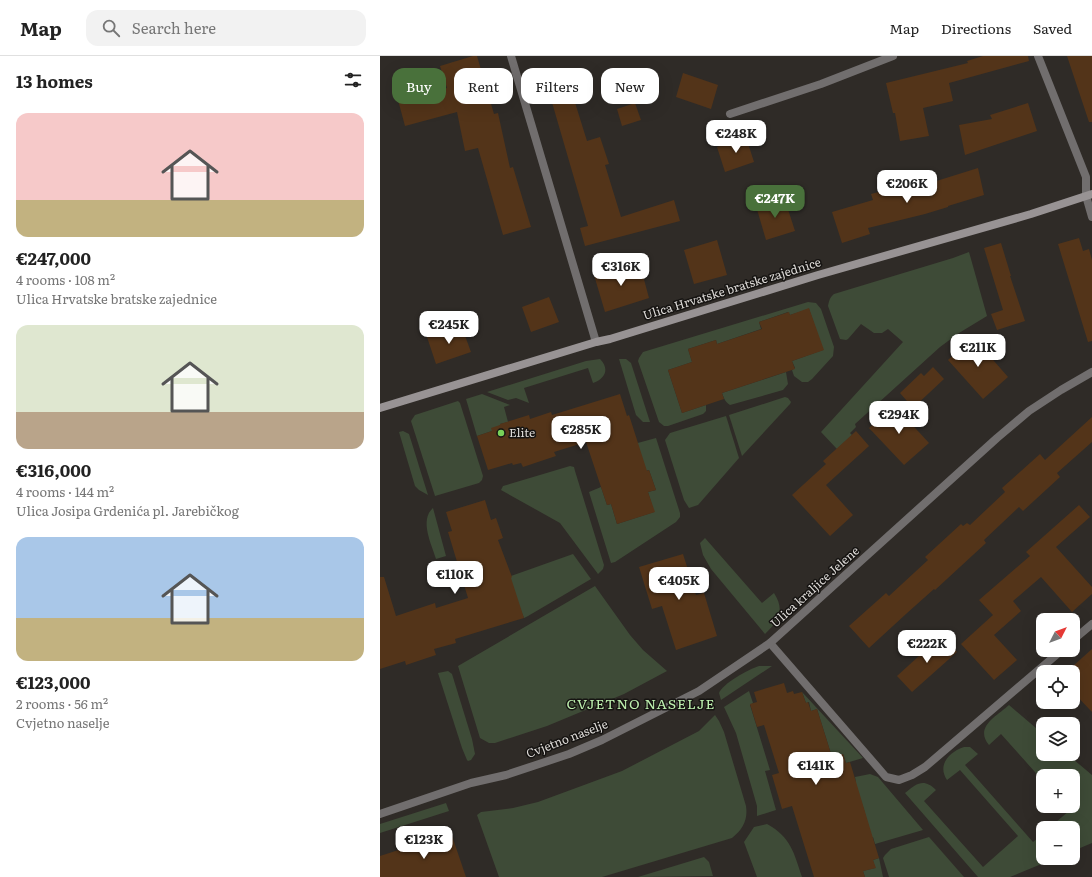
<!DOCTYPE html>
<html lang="en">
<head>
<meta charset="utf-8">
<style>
	:root { --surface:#fff; --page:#f2f2f2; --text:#222; --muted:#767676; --line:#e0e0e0; --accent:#49713b }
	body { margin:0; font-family:Literata,serif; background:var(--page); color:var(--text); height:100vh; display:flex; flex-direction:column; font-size:15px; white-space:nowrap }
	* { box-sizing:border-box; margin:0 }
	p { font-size:13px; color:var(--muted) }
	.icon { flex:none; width:22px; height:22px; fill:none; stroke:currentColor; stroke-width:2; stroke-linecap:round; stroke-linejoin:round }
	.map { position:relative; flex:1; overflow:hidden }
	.side { display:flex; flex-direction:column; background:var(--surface); width:380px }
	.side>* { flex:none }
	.guide { position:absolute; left:12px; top:12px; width:380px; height:36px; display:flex; gap:8px }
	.needle { width:26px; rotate:48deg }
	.fabs { position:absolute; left:656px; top:557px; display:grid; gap:8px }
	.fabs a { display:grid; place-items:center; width:44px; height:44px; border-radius:8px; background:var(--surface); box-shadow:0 4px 16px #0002; font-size:20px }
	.price { position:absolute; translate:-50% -34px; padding:0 9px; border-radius:8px; background:#fff; color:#222; font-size:13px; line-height:26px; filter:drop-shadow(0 1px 2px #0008) }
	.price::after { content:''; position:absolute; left:50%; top:24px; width:12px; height:9px; margin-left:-6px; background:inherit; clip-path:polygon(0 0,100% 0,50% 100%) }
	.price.active { background:var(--accent); color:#fff }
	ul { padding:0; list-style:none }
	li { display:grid; align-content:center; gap:8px; height:212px; padding:0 16px }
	li span { display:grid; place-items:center; height:124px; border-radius:12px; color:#555 }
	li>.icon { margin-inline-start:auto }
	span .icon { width:72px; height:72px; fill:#fffc; stroke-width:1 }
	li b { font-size:17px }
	h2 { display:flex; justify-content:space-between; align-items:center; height:48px; padding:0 16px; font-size:17px }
	.tag { padding:0 14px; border-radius:12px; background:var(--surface); box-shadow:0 4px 16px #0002; font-size:14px; line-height:36px }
	.tag.active { background:var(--accent); color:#fff }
	header { display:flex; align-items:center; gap:24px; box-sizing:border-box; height:56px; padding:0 20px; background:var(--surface); border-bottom:1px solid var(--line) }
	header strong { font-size:19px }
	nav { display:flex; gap:22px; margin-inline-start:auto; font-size:14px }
	.search { width:280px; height:36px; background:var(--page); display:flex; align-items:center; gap:10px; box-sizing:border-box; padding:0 14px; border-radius:12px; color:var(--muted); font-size:15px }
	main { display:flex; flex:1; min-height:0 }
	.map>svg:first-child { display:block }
	.green { fill:#3e4b37 }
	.building { fill:#533419 }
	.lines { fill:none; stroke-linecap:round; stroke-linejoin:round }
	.street { stroke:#716e6e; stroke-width:8 }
	.secondary { stroke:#989394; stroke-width:8 }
	.poi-dot { fill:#78d259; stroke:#161412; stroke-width:1.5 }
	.labels { text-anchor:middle; stroke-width:3; stroke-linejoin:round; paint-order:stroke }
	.street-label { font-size:12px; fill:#dedbd8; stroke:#161412 }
	.poi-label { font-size:12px; fill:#dedbd8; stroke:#161412; text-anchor:start }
	.quarter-label { font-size:14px; letter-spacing:1px; fill:#bdefae; stroke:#161412 }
</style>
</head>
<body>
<header>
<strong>Map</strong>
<div class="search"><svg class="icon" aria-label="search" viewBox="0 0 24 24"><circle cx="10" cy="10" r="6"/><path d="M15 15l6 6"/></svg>Search here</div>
<nav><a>Map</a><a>Directions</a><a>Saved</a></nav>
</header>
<main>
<section class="side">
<h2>13 homes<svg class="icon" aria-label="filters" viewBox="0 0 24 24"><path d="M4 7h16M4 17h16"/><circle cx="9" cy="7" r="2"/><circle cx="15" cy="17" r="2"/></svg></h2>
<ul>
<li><span style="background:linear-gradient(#f6c9c9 70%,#c2b280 0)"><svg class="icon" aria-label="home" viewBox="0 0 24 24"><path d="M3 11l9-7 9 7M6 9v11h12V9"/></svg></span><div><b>€247,000</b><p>4 rooms · 108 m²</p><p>Ulica Hrvatske bratske zajednice</p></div></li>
<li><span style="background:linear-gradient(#dfe7d0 70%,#b9a48a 0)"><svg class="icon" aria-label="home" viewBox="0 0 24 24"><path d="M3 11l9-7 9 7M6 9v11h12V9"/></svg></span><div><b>€316,000</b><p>4 rooms · 144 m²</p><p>Ulica Josipa Grdenića pl. Jarebičkog</p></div></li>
<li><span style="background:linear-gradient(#a9c7e8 65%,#c2b280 0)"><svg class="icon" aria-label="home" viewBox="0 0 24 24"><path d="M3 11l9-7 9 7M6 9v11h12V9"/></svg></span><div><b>€123,000</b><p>2 rooms · 56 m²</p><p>Cvjetno naselje</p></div></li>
</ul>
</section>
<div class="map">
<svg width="712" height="821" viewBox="0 0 712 821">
	<rect width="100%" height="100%" fill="#2f2b27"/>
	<g class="green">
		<path d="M589,196L607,260L579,277L560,291L475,368L476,371L470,377L472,379L457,393L441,376L523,286L508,273L502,277H494L481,268L468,283L466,284L460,283L448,250C449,245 450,241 454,238L573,202Z"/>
		<polygon points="428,246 436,247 441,253 454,291 453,300 432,323 428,326 422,326 414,320 412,314 415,312 412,305 443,294 429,253 410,259 408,256 379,266 381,273 337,288 336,284 308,293 312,306 288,314 302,357 326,349 326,355 323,358 288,370 284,370 279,366 258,305 259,302 263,296"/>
		<path d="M220,303C230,313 225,323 213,327L208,312L144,332L149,347L136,342L128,344L107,336L206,305Z"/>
		<polygon points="239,303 246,303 251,307 270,366 263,366 256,359"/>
		<path d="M406,316L408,328L403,334L350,349C345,346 344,342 342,337Z"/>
		<polygon points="102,338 130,349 124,351 128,366 120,368 120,369 112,375 97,380 86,343"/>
		<polygon points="405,341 408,342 411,346 410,348 362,400 349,359"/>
		<polygon points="78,345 80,347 103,420 102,424 99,427 55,440 31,365 35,359"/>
		<polygon points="346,360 359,402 318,449 309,452 304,444 285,384 290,377"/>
		<polygon points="23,375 29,378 48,439 39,434 35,430 19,376"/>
		<polygon points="276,382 300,457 300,461 296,466 235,506 231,507 209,436 221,431 227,449 231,448 237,468 274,456 268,436 276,434 269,414 265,415 254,388"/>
		<polygon points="190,410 194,411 195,415 224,509 223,513 218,518 180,467 121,434 123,430"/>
		<path d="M53,452L66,500L56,503C52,489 39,464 53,452Z"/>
		<path d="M325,482L382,547L394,537C405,554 399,565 385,578L331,513L323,499L320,487Z"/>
		<polygon points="193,498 211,523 148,560 144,562 128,523 131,520"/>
		<polygon points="215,530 250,579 263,594 287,615 244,638 167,670 115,687 109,687 100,682 78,610"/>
		<path d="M379,610H392L341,644L339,637C342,628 369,613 379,610Z"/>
		<polygon points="68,615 72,618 92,683 95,698 91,704 88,705 87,704 82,692 58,617"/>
		<polygon points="369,635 373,647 370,649 390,714 385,715 396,754 377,760 377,750 356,677 344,651"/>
		<polygon points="422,636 483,702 466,707 463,698 452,701 437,653 431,655 429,646 426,647"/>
		<path d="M629,649L663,678V698H687L712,719V787L693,795V772H669L689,755L685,750H693V720H663V725L621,678L609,689C594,671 617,660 629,649Z"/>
		<path d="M335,659L339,665L344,676L366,750C368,764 363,773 352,782L222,821H119L97,759L101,756L133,752L158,746L242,715L319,675Z"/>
		<path d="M584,691H590L598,698L585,709L653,786L663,778V802H676L630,821H598L525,737C537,727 544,722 556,734L544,745L603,811L638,780L580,714L567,724C557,709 569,696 584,691Z"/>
		<path d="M490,718L498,721L543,774L495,788L493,781L489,783C487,759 484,749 472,728L476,727L475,721Z"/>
		<polygon points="66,747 69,755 0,777 0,768"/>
		<path d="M387,768C411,781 414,797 422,821H377L364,786L374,771Z"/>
		<polygon points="549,781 584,821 509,821 503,802 505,799 511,793"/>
		<polygon points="324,801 329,806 333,820 258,821"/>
		<polygon points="499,802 503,821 485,821 483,815 495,812 493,804"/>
	</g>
	<g class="building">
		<polygon points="93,0 97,0 114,58 118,57 130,112 133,111 151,171 123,179 98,92 85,95 77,56 25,70 18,44 67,32 60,10"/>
		<polygon points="603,0 648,0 649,5 569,27 573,45 543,52 549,80 520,85 515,57 513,57 506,27 588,7 587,5"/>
		<polygon points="687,0 712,0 712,66 709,66"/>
		<polygon points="303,17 338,29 331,53 296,41"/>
		<polygon points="192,37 207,85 220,81 229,108 225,109 241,161 294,144 300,165 205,190 200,172 208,170 171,43"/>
		<polygon points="255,47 261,64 242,70 237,53"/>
		<polygon points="648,47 657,75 585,99 579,69 612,63 610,59"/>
		<polygon points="366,81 374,106 345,116 337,91"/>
		<polygon points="598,112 604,139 568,150 568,151 545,158 488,172 490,178 462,187 452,156 493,144 491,138 514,132 515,138"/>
		<polygon points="404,141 415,175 386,184 376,150"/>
		<polygon points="699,182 703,195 709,193 712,204 712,285 708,286 678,188"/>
		<polygon points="337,184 347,219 314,228 304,194"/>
		<polygon points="621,187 631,220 630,220 645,265 617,274 611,258 623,254 604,192"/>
		<polygon points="252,208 262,216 269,242 225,256 214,219"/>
		<polygon points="169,241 179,266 151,276 142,251"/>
		<polygon points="429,252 444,294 412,305 415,313 342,337 344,343 302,357 288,314 312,306 308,293 336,284 337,288 382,273 379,266 409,256 410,259"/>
		<polygon points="81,269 91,296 56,308 47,281"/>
		<polygon points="593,281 628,321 603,343 568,304"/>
		<polygon points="553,311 564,323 533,352 520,337 541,317 544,320"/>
		<polygon points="240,338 247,360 249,359 267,415 269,414 276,434 268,436 275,456 237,468 231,448 227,449 206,386 174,396 176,400 143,411 141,407 133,409 132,407 108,414 97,380 112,375 111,372 120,369 120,368 149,359 150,363 171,356 172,359"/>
		<polygon points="514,349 549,387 524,409 489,372"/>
		<polygon points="712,361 712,386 677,417 680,421 643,455 639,451 604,484 606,487 555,534 554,533 526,558 489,592 469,570 506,537 509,540 548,504 545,501 581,468 583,470 587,467 590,469 625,436 622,432 660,398 665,404"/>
		<polygon points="476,375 489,390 446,429 473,459 450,480 412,439 446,408 443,405"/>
		<polygon points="105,444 111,464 116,462 123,482 118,484 132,521 131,522 144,562 75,583 76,587 54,593 56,599 26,609 25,605 0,613 0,521 4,521 16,560 55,547 56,552 88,542 68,476 72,475 66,456"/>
		<polygon points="699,449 710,461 676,491 712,531 712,538 692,556 661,521 633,545 641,555 614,579 637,604 614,624 581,588 613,559 599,544 650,500 646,496"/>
		<polygon points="303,498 316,539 324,537 337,580 296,594 282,550 272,553 259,511"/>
		<polygon points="562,579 577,596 532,636 517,620"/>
		<polygon points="712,593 712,656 693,636 693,610"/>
		<polygon points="404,627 407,637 413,635 414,638 422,636 426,647 428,646 431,655 437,653 452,701 463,698 466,707 470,706 499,802 493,804 496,812 483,815 485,821 434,821 412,750 402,753 392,719 399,717 384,669 377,671 370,648 377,646 374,636"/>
		<polygon points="71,777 86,821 0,821 0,800"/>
	</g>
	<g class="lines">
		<g class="street">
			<polyline points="131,0 216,286"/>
			<polyline points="658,0 706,121 706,140 712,161"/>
			<polyline points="350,58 441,28 513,0"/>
			<polyline points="693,584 712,568"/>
			<polyline points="390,587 506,721 519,724 532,719 545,711 682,594"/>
			<polyline points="0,758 91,727 126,719 189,698 222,684 319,635 390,587 617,382 649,355 681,334 712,316"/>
		</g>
		<polyline class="secondary" points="0,352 216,286 230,283 438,219 651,158 712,138"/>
	</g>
	<circle class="poi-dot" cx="121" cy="377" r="4"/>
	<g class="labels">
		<g class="street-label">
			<text transform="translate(352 233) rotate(-17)" y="4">Ulica Hrvatske bratske zajednice</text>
			<text transform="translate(435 531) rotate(-42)" y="4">Ulica kraljice Jelene</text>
			<text transform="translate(187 683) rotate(-21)" y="4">Cvjetno naselje</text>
		</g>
		<g class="poi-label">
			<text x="129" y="381">Elite</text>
		</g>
		<g class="quarter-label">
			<text x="261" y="653">CVJETNO NASELJE</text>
		</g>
	</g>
</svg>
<div class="fabs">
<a><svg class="needle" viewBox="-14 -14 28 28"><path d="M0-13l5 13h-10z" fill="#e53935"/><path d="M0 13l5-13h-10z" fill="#767676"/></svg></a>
<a><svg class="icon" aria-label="locate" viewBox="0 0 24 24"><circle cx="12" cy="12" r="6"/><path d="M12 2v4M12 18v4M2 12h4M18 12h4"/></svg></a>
<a><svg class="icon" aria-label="layers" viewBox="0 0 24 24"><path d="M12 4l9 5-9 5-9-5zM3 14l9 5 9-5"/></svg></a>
<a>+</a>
<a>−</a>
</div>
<b class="price" style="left:356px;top:98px">€248K</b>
<b class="price" style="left:527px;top:148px">€206K</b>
<b class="price active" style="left:395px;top:163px">€247K</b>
<b class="price" style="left:241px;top:231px">€316K</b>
<b class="price" style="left:69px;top:289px">€245K</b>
<b class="price" style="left:598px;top:312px">€211K</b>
<b class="price" style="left:519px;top:379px">€294K</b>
<b class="price" style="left:201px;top:394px">€285K</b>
<b class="price" style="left:75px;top:539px">€110K</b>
<b class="price" style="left:299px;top:545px">€405K</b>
<b class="price" style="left:547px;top:608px">€222K</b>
<b class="price" style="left:436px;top:730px">€141K</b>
<b class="price" style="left:44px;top:804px">€123K</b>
<div class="guide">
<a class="tag active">Buy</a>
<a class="tag">Rent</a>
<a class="tag">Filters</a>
<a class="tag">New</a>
</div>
</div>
</main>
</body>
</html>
